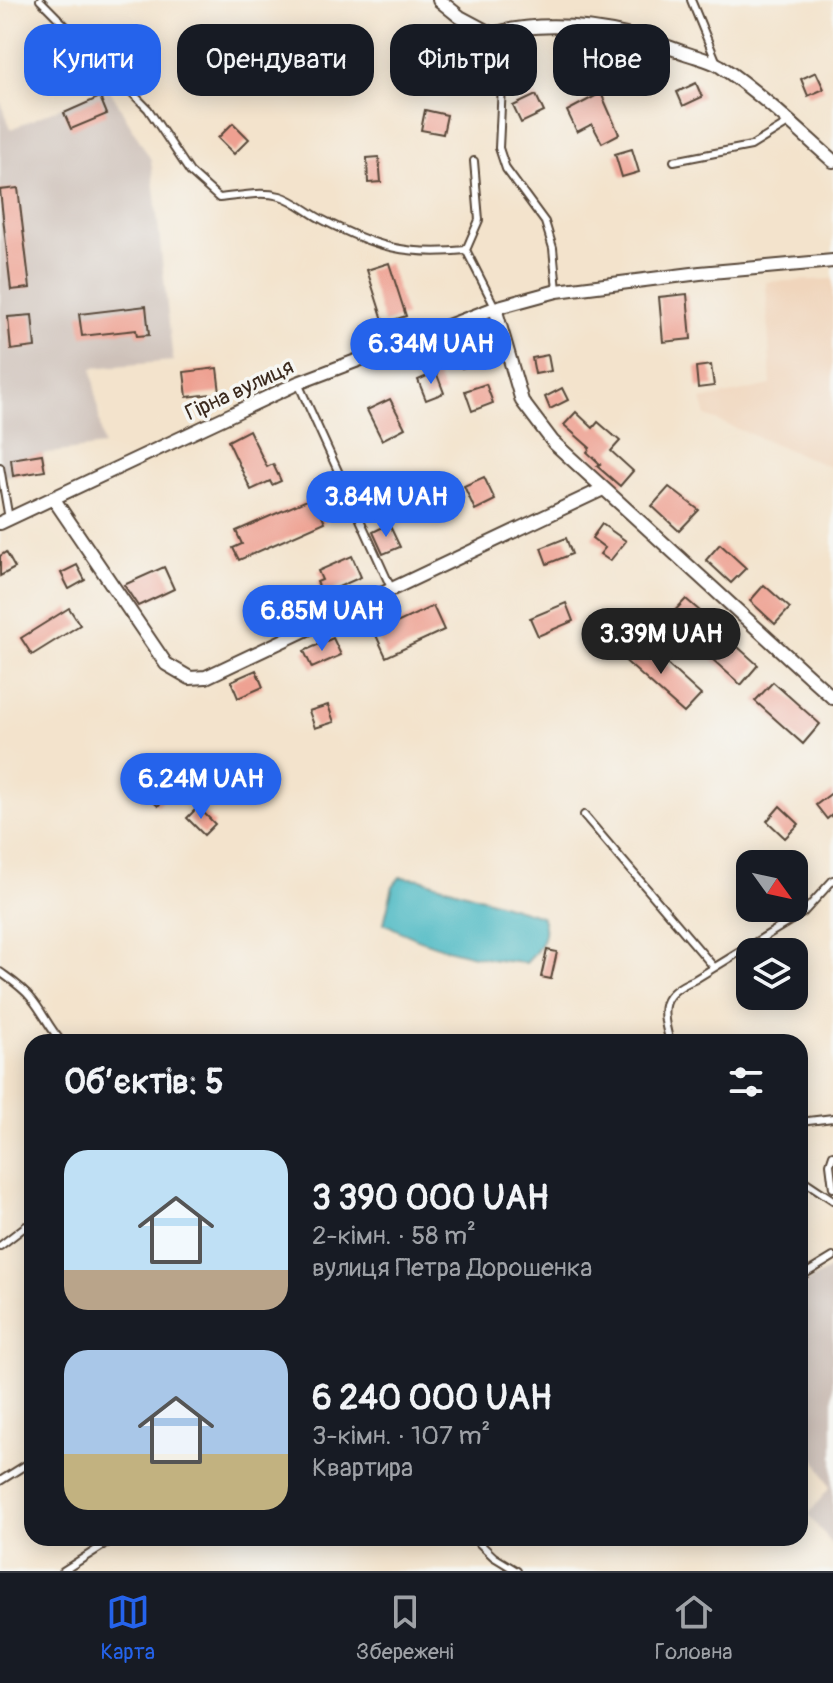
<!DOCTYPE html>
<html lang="uk">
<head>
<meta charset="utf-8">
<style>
	:root { --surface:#171b24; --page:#20242c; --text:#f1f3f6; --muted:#9ea1a6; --line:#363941; --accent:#2563eb }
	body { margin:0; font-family:Pangolin,sans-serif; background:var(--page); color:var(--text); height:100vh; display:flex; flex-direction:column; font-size:30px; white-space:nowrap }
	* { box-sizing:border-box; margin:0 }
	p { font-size:26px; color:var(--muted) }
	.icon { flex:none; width:44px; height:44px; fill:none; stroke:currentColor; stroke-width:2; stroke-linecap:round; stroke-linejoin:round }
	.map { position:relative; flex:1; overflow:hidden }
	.side { position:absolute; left:24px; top:1034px; width:784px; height:512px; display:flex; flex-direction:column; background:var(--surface); border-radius:24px; box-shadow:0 4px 20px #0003 }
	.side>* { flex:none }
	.hud { position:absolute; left:24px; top:24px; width:786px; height:72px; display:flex; gap:16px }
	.needle { width:52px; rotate:123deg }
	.fabs { position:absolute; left:736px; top:850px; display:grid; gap:16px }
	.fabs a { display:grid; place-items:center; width:72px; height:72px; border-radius:16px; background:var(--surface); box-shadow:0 4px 20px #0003; font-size:40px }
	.price { position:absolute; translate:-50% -68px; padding:0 18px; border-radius:28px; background:var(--accent); color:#fff; font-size:26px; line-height:52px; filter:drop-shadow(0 2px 4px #0008) }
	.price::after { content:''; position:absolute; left:50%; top:48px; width:24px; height:18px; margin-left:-12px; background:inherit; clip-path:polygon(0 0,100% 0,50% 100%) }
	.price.current { background:#222; color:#fff }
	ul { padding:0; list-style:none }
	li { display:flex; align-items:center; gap:24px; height:200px; padding:0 40px }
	li span { display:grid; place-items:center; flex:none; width:224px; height:160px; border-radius:24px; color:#555 }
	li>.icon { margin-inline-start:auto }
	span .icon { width:96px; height:96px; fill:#fffc; stroke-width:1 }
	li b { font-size:34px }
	h2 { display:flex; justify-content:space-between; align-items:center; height:96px; padding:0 40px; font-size:34px }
	.tag { padding:0 28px; border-radius:24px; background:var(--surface); box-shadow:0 4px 20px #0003; font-size:28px; line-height:72px }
	.tag.current { background:var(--accent); color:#fff }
	.dock { display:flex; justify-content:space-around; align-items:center; height:112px; border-top:2px solid var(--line); background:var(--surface); font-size:22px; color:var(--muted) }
	.dock a { display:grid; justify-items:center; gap:4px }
	.dock .current { color:var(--accent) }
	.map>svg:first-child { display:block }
	.built { fill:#f0d5bc }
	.industrial { fill:#cec1b9 }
	.water { fill:#49b8c2; stroke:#427170; stroke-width:2 }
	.building { fill:#eea091 }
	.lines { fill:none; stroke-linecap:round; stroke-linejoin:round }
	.service-casing { stroke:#574638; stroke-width:10 }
	.minor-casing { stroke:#574638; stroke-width:16 }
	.service { stroke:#fff; stroke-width:6 }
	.minor { stroke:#fff; stroke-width:12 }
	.labels { text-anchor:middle; stroke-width:7; stroke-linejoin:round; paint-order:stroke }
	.street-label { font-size:22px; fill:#3b2a1e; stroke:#f6f6f2 }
</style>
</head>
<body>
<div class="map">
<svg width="833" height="1571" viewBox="0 0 833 1571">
	<rect width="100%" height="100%" fill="#f6f6f2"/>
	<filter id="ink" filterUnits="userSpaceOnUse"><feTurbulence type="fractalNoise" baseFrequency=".0125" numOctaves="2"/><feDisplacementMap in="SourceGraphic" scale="16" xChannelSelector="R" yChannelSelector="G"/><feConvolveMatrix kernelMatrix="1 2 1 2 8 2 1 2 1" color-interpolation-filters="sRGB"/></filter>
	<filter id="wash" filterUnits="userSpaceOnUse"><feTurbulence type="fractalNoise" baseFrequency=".006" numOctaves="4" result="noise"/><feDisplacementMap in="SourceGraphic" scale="32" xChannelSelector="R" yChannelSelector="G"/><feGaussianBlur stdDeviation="1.8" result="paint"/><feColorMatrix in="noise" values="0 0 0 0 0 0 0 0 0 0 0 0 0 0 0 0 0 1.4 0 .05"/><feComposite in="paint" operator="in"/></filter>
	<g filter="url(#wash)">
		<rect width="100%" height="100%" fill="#f3e3cc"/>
		<polygon class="built" points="833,279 833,468 706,416 701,400 771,385 766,282"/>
		<g class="industrial">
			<polygon points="108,87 151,160 173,361 92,368 103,446 43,454 45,471 0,477 0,100 11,129"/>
			<polygon points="833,1267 833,1545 808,1515 830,1487 803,1436 800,1437 800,1286"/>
		</g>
		<path class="water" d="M400,877L420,879L541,916C550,933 539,950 526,963C478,960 427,947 384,923L393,886Z"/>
		<g id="blocks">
			<g class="building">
				<polygon points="816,72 824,89 808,96 801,79"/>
				<polygon points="696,83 702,97 683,106 677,92"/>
				<polygon points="601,93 619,134 602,143 592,124 577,132 567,111"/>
				<polygon points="536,95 544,112 521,123 513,106"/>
				<polygon points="100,97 107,114 71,129 64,113"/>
				<polygon points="425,110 447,115 443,134 421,130"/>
				<polygon points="233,123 249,139 234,154 218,138"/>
				<polygon points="632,149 639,172 622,177 615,154"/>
				<polygon points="379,157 381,182 368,183 367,158"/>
				<polygon points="18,188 30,288 11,290 0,190"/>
				<polygon points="389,263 406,316 384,323 367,270"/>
				<polygon points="687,294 691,339 663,342 659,297"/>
				<polygon points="146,306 149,335 137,336 136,330 82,336 79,314"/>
				<polygon points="32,315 35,347 11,350 8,317"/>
				<polygon points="475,342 482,361 462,368 455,349"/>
				<polygon points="548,355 551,371 535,374 532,358"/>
				<polygon points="711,365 714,386 698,388 696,367"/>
				<polygon points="217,368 220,393 187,397 184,372"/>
				<polygon points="436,372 444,393 426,400 418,380"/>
				<polygon points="486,384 493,403 472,411 465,391"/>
				<polygon points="562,388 568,400 550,409 545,397"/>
				<polygon points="390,399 405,428 382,440 367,410"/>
				<polygon points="576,412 593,428 598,422 620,441 611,451 633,471 620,486 597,466 600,464 587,452 590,448 564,425"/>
				<polygon points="249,430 267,467 273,464 281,481 272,485 270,481 251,490 228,441"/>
				<polygon points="42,454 45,471 13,476 11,459"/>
				<polygon points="484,477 495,500 475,510 464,486"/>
				<polygon points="669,487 699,510 679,531 652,506"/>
				<polygon points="314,497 325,522 239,560 233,548 242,544 236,531"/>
				<polygon points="444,502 449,514 432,522 427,510"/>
				<polygon points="389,524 400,547 383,554 373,532"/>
				<polygon points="602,524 626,541 610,561 600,554 605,548 592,538"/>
				<polygon points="566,538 572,554 547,564 541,548"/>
				<polygon points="720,544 746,568 731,583 706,560"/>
				<polygon points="6,552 15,568 0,576 0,556"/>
				<polygon points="352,556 361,577 323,594 317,582 322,580 318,571"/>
				<polygon points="77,565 85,580 69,589 61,573"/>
				<polygon points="164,567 174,589 138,606 124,585"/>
				<polygon points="764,585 790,608 775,624 750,601"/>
				<polygon points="686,599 715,624 697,644 668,618"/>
				<polygon points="566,603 573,621 538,636 530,618"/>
				<polygon points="433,606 444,630 386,657 375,633"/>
				<polygon points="69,608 80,625 32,655 21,638"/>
				<polygon points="608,628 616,641 596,654 587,641"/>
				<polygon points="333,638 341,655 312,668 304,651"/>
				<polygon points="638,638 701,695 684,713 621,657"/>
				<polygon points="729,639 758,665 741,685 712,659"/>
				<polygon points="256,670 263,687 238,698 231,681"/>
				<polygon points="773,682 820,724 803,744 755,701"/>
				<polygon points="328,705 334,722 315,728 309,711"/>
				<polygon points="147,770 170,792 158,806 134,784"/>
				<polygon points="833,792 833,814 827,819 816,805"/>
				<polygon points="780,806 799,824 785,838 767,821"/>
				<polygon points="198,807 215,824 204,835 187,818"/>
				<polygon points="547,950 557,952 551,979 541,977"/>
			</g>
		</g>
	</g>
	<g filter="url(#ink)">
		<use href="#blocks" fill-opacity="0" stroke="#574638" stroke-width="2"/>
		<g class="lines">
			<g class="service-casing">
				<g id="service">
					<path d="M40,0L148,109L190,172L219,198C240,196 260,191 280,196C295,200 310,214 323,220C375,247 407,256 466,250"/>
					<polyline points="691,0 717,63"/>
					<polyline points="492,34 502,85 499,148 506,169 545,222 553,248 557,290"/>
					<polyline points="474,161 479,220 466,250 495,307"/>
					<polyline points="674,161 751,146 790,122"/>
					<polyline points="298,383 392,590"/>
					<polyline points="0,467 9,519"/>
					<polyline points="584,815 713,966"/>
					<path d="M0,972C11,980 22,987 31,998C43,1012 49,1028 62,1042"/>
					<path d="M670,1042C660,1008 660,994 694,980L803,913L833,880"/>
					<polyline points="800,1122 833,1118"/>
					<polyline points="833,1155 830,1164 833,1188"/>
					<polyline points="800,1178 833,1200"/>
					<polyline points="0,1246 26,1226 32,1227"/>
					<polyline points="800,1277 833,1257"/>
					<polyline points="0,1481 32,1461"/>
					<polyline points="474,1538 494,1557 517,1571"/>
					<polyline points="63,1571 115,1538"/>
				</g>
			</g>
			<g class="minor-casing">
				<g id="minor">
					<path d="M439,0L460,17L492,34C554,17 626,30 685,53C696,57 710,60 720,66C760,93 797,129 833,161"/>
					<polyline points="495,308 522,401 553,442 833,698"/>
					<polyline points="53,498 166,664 190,678 206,677 603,489"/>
					<polyline points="0,523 298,383 495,308 557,291 700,273 833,261"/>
				</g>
			</g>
			<use href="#service" class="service"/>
			<use href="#minor" class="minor"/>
		</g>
	</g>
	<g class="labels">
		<g class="street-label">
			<text transform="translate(239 389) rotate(-25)" y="8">Гірна вулиця</text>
		</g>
	</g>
</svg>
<div class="fabs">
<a><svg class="needle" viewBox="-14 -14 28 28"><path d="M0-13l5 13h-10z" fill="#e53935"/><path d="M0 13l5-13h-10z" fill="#9ea1a6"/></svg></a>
<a><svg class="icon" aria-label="layers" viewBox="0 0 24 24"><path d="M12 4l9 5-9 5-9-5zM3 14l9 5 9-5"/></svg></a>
</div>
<b class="price" style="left:431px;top:386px">6.34M UAH</b>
<b class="price" style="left:386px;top:539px">3.84M UAH</b>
<b class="price" style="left:322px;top:653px">6.85M UAH</b>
<b class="price current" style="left:661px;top:676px">3.39M UAH</b>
<b class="price" style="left:201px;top:821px">6.24M UAH</b>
<div class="hud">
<a class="tag current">Купити</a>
<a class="tag">Орендувати</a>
<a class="tag">Фільтри</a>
<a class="tag">Нове</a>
</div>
<section class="side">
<h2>Об’єктів: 5<svg class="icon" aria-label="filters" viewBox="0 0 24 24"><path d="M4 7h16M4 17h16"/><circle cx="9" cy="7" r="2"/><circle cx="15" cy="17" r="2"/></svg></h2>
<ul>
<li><span style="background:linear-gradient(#bfe0f5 75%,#b9a48a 0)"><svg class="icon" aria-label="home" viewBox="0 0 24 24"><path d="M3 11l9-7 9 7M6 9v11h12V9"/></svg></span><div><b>3 390 000 UAH</b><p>2-кімн. · 58 m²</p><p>вулиця Петра Дорошенка</p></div></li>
<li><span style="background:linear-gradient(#a9c7e8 65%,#c2b280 0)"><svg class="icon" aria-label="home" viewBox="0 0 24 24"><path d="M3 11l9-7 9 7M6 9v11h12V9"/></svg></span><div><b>6 240 000 UAH</b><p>3-кімн. · 107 m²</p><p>Квартира</p></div></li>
</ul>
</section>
</div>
<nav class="dock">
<a class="current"><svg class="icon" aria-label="map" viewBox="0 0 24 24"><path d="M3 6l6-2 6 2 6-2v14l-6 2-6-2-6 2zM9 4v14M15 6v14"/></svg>Карта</a>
<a><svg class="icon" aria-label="saved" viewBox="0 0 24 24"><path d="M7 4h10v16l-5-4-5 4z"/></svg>Збережені</a>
<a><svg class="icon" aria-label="home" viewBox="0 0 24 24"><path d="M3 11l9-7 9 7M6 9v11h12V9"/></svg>Головна</a>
</nav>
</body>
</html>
